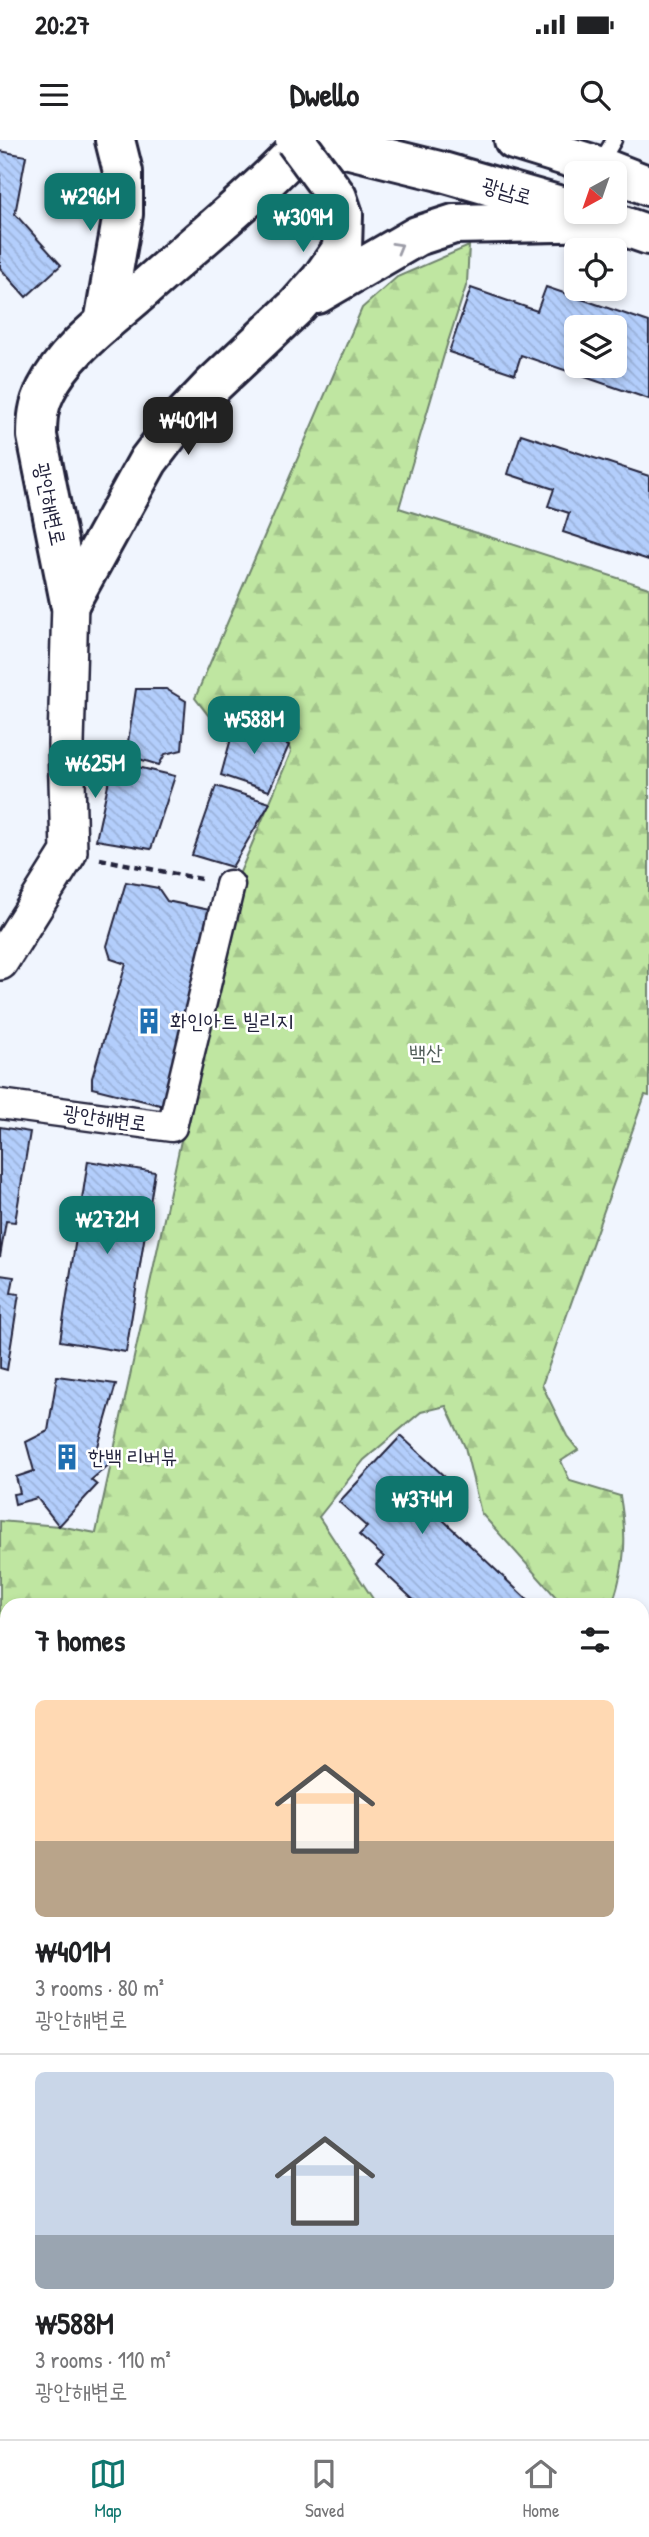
<!DOCTYPE html>
<html lang="en">
<head>
<meta charset="utf-8">
<style>
	:root { --surface:#fff; --page:#f2f2f2; --text:#202124; --muted:#757577; --line:#e0e0e0; --accent:#0f766e }
	body { margin:0; font-family:"Patrick Hand","Poor Story",sans-serif; background:var(--page); color:var(--text); height:100vh; display:flex; flex-direction:column; font-size:26px; white-space:nowrap }
	* { box-sizing:border-box; margin:0 }
	p { font-size:23px; color:var(--muted) }
	.icon { flex:none; width:38px; height:38px; fill:none; stroke:currentColor; stroke-width:2; stroke-linecap:round; stroke-linejoin:round }
	.map { position:relative; flex:1; overflow:hidden }
	.drawer { position:absolute; left:0px; top:1458px; width:649px; height:842px; display:flex; flex-direction:column; background:var(--surface); border-radius:21px 21px 0 0; box-shadow:0 4px 10px #0003 }
	.drawer>* { flex:none }
	.needle { width:46px; rotate:220deg }
	.tools { position:absolute; left:564px; top:21px; display:grid; gap:14px }
	.tools a { display:grid; place-items:center; width:63px; height:63px; border-radius:10px; background:var(--surface); box-shadow:0 4px 10px #0003; font-size:35px }
	.price { position:absolute; translate:-50% -60px; padding:0 16px; border-radius:14px; background:var(--accent); color:#fff; font-size:23px; line-height:46px; filter:drop-shadow(0 2px 4px #0008) }
	.price::after { content:''; position:absolute; left:50%; top:42px; width:21px; height:16px; margin-left:-10px; background:inherit; clip-path:polygon(0 0,100% 0,50% 100%) }
	.price.current { background:#222; color:#fff }
	ul { padding:0; list-style:none }
	li { display:grid; align-content:center; gap:14px; height:371px; padding:0 35px }
	li+li { border-top:2px solid var(--line) }
	li span { display:grid; place-items:center; height:217px; border-radius:10px; color:#555 }
	li>.icon { margin-inline-start:auto }
	span .icon { width:126px; height:126px; fill:#fffc; stroke-width:1 }
	li b { font-size:30px }
	h2 { display:flex; justify-content:space-between; align-items:center; height:84px; padding:0 35px; font-size:30px }
	.status { display:flex; justify-content:space-between; align-items:center; height:49px; padding:0 35px; background:var(--surface); direction:ltr }
	.status svg { height:19px; fill:currentColor }
	header { display:flex; justify-content:space-between; align-items:center; height:91px; padding:0 35px; background:var(--surface); font-size:32px; font-weight:700 }
	.tab-bar { display:flex; justify-content:space-around; align-items:center; height:98px; border-top:2px solid var(--line); background:var(--surface); font-size:19px; color:var(--muted) }
	.tab-bar a { display:grid; justify-items:center; gap:4px }
	.tab-bar .current { color:var(--accent) }
	.map>svg:first-child { display:block }
	.forest { fill:url(#forest-firs); stroke:#70846e; stroke-width:2 }
	.building { fill:url(#building-back-hatch); stroke:#22223b; stroke-width:2; fill-rule:evenodd }
	.lines { fill:none; stroke-linecap:round; stroke-linejoin:round }
	.service-casing { stroke:#22223b; stroke-width:19 }
	.minor-casing { stroke:#22223b; stroke-width:33 }
	.tertiary-casing { stroke:#22223b; stroke-width:40 }
	.secondary-casing { stroke:#22223b; stroke-width:44 }
	.path { stroke:#22223b; stroke-width:4.5; stroke-dasharray:7 5; stroke-linecap:butt }
	.service { stroke:#fff; stroke-width:14 }
	.minor { stroke:#fff; stroke-width:28 }
	.tertiary { stroke:#fff; stroke-width:35 }
	.secondary { stroke:#fff; stroke-width:38 }
	.secondary-bridge-casing { stroke:#22223b; stroke-width:44; stroke-linecap:butt }
	.secondary-bridge { stroke:#fff; stroke-width:38 }
	.oneway { stroke:#9c9ca7 }
	.labels { text-anchor:middle; stroke-width:5; stroke-linejoin:round; paint-order:stroke }
	.street-label { font-size:21px; fill:#22223b; stroke:#fff }
	.poi-label { font-size:21px; fill:#22223b; stroke:#fff; text-anchor:start }
	.park-label { font-size:21px; fill:#515d5a; stroke:#fff }
</style>
</head>
<body>
<div class="status"><b>20:27</b><svg viewBox="0 0 49 12"><path d="M0 12V9h3v3zM5 12V6h3v6zM10 12V3h3v9zM15 12V0h3v12zM26 1h20v11H26zM47 4h2v5h-2z"/></svg></div>
<header><svg class="icon" aria-label="menu" viewBox="0 0 24 24"><path d="M4 6h16M4 12h16M4 18h16"/></svg>Dwello<svg class="icon" aria-label="search" viewBox="0 0 24 24"><circle cx="10" cy="10" r="6"/><path d="M15 15l6 6"/></svg></header>
<div class="map">
<svg width="649" height="2299" viewBox="0 0 649 2299">
	<defs>
		<pattern id="forest-firs" width="22" height="20" patternUnits="userSpaceOnUse" patternTransform="scale(1.75)"><rect width="22" height="20" fill="#bfe6a1"/><path d="M5 1l3.5 6h-7zM16 11l3.5 6h-7z" fill="#a4c58c"/></pattern>
		<pattern id="building-back-hatch" width="6" height="6" patternUnits="userSpaceOnUse" patternTransform="scale(1.75)"><rect width="6" height="6" fill="#b3cefc"/><path d="M-1 5l2 2M0 0l6 6M5-1l2 2" fill="none" stroke="#9ab1d9"/></pattern>
	</defs>
	<rect width="100%" height="100%" fill="#f0f5fe"/>
	<filter id="ink" filterUnits="userSpaceOnUse"><feTurbulence type="fractalNoise" baseFrequency=".0143" numOctaves="2"/><feDisplacementMap in="SourceGraphic" scale="14" xChannelSelector="R" yChannelSelector="G"/><feConvolveMatrix kernelMatrix="1 2 1 2 8 2 1 2 1" color-interpolation-filters="sRGB"/></filter>
	<g filter="url(#ink)">
		<path class="forest" d="M469,106L467,143L446,208L399,368L649,448V956L645,955L542,1245L567,1296L578,1310L561,1321L570,1341L620,1356C627,1396 626,1422 613,1462L608,1465H563L481,1373L465,1307L446,1266L421,1272L364,1320L319,1377L377,1465H7V2292H642V2102L649,2105V2299H0V1381L59,1386L96,1393L238,737L291,612L271,559L212,580L195,558L362,168L397,137Z"/>
		<g class="building">
			<polygon points="0,11 26,16 15,74 61,125 26,157 0,128"/>
			<path d="M546,147L649,182V259L521,215L515,234L449,212L471,148L537,171ZM576,187H614V226H576Z"/>
			<polygon points="521,294 649,336 649,420 563,392 569,373 548,366 554,349 508,334"/>
			<polygon points="136,549 166,549 186,561 182,610 165,614 159,625 126,615"/>
			<polygon points="235,584 269,585 267,597 289,605 269,651 221,635"/>
			<polygon points="113,621 175,636 151,709 96,700"/>
			<polygon points="216,646 270,663 232,727 192,715"/>
			<polygon points="126,742 158,748 167,761 219,772 164,966 92,948 92,938 126,824 111,819 107,806"/>
			<polygon points="0,987 30,992 15,1082 6,1081 0,1117"/>
			<polygon points="88,1021 155,1032 126,1212 60,1201"/>
			<polygon points="0,1135 14,1137 11,1153 19,1154 7,1230 0,1228"/>
			<polygon points="57,1236 116,1244 97,1310 111,1323 91,1340 97,1345 59,1386 37,1358 15,1364 13,1354 20,1353 16,1337 34,1331 26,1302 48,1291"/>
			<polygon points="401,1296 445,1337 423,1361 533,1465 419,1465 376,1425 384,1417 359,1395 367,1387 339,1362"/>
			<polygon points="649,1549 649,1614 642,1615 642,1550"/>
			<polygon points="645,1900 649,1902 649,1956 642,1954 642,1902"/>
			<polygon points="649,1985 649,2015 642,2006 642,1990"/>
		</g>
		<g class="lines">
			<g class="service-casing">
				<polyline id="service" points="599,25 614,0"/>
			</g>
			<g class="minor-casing">
				<polyline id="minor" points="0,964 172,987 230,745"/>
			</g>
			<g class="tertiary-casing">
				<polyline id="tertiary" points="0,822 69,712 66,604 70,462"/>
			</g>
			<g class="secondary-casing">
				<g id="secondary">
					<polyline points="313,0 439,31 571,69"/>
					<polyline points="514,0 598,26 649,46"/>
					<polyline points="588,74 649,95"/>
					<polyline points="317,154 417,96 454,84 611,81"/>
					<polyline points="104,183 123,74 123,32 115,0"/>
					<path d="M70,462L37,296C37,279 38,265 46,250C65,211 106,182 138,154C195,103 255,56 307,0"/>
					<polyline points="70,462 148,321 177,283 213,245 297,166 321,139 342,109 343,75"/>
				</g>
			</g>
			<polyline class="path" points="100,719 201,739"/>
			<use href="#service" class="service"/>
			<use href="#minor" class="minor"/>
			<use href="#tertiary" class="tertiary"/>
			<use href="#secondary" class="secondary"/>
			<g class="secondary-bridge-casing">
				<polyline id="secondary-bridge" points="295,0 337,57 343,75"/>
			</g>
			<use href="#secondary-bridge" class="secondary-bridge"/>
		</g>
		<defs><path id="oneway-chevron" d="M-2-3.5L2.5 0L-2 3.5" fill="none" stroke-width="1.6" stroke-linecap="round" stroke-linejoin="round" transform="scale(1.75)"/></defs>
		<use class="oneway" href="#oneway-chevron" transform="translate(398 107) rotate(-30)"/>
	</g>
	<defs>
		<g id="building-bare" transform="scale(2.1)"><path d="M-4-6H4V6H1V3H-1V6H-4ZM-2.5-4.3h1.7v1.8h-1.7ZM.8-4.3h1.7v1.8H.8ZM-2.5-1h1.7V.8h-1.7ZM.8-1h1.7V.8H.8Z" fill="#1f6fb2" stroke="#fff" stroke-width="2.5" paint-order="stroke"/></g>
	</defs>
	<g fill-rule="evenodd">
		<use href="#building-bare" x="149" y="881"/>
		<use href="#building-bare" x="67" y="1317"/>
	</g>
	<g class="labels">
		<g class="street-label">
			<text transform="translate(507 51) rotate(16)" y="7">광남로</text>
			<text transform="translate(50 364) rotate(78)" y="7">광안해변로</text>
			<text transform="translate(105 978) rotate(8)" y="7">광안해변로</text>
		</g>
		<g class="poi-label">
			<text x="170" y="888">화인아트 빌리지</text>
			<text x="88" y="1324">한백 리버뷰</text>
		</g>
		<g class="park-label">
			<text x="426" y="920">백산</text>
		</g>
	</g>
</svg>
<div class="tools">
<a><svg class="needle" viewBox="-14 -14 28 28"><path d="M0-13l5 13h-10z" fill="#e53935"/><path d="M0 13l5-13h-10z" fill="#757577"/></svg></a>
<a><svg class="icon" aria-label="locate" viewBox="0 0 24 24"><circle cx="12" cy="12" r="6"/><path d="M12 2v4M12 18v4M2 12h4M18 12h4"/></svg></a>
<a><svg class="icon" aria-label="layers" viewBox="0 0 24 24"><path d="M12 4l9 5-9 5-9-5zM3 14l9 5 9-5"/></svg></a>
</div>
<b class="price" style="left:90px;top:93px">₩296M</b>
<b class="price" style="left:303px;top:114px">₩309M</b>
<b class="price current" style="left:188px;top:317px">₩401M</b>
<b class="price" style="left:254px;top:616px">₩588M</b>
<b class="price" style="left:95px;top:660px">₩625M</b>
<b class="price" style="left:107px;top:1116px">₩272M</b>
<b class="price" style="left:422px;top:1396px">₩374M</b>
<section class="drawer">
<h2>7 homes<svg class="icon" aria-label="filters" viewBox="0 0 24 24"><path d="M4 7h16M4 17h16"/><circle cx="9" cy="7" r="2"/><circle cx="15" cy="17" r="2"/></svg></h2>
<ul>
<li><span style="background:linear-gradient(#ffd9b3 65%,#b9a48a 0)"><svg class="icon" aria-label="home" viewBox="0 0 24 24"><path d="M3 11l9-7 9 7M6 9v11h12V9"/></svg></span><div><b>₩401M</b><p>3 rooms · 80 m²</p><p>광안해변로</p></div></li>
<li><span style="background:linear-gradient(#c9d6e8 75%,#9aa5b1 0)"><svg class="icon" aria-label="home" viewBox="0 0 24 24"><path d="M3 11l9-7 9 7M6 9v11h12V9"/></svg></span><div><b>₩588M</b><p>3 rooms · 110 m²</p><p>광안해변로</p></div></li>
</ul>
</section>
</div>
<nav class="tab-bar">
<a class="current"><svg class="icon" aria-label="map" viewBox="0 0 24 24"><path d="M3 6l6-2 6 2 6-2v14l-6 2-6-2-6 2zM9 4v14M15 6v14"/></svg>Map</a>
<a><svg class="icon" aria-label="saved" viewBox="0 0 24 24"><path d="M7 4h10v16l-5-4-5 4z"/></svg>Saved</a>
<a><svg class="icon" aria-label="home" viewBox="0 0 24 24"><path d="M3 11l9-7 9 7M6 9v11h12V9"/></svg>Home</a>
</nav>
</body>
</html>
